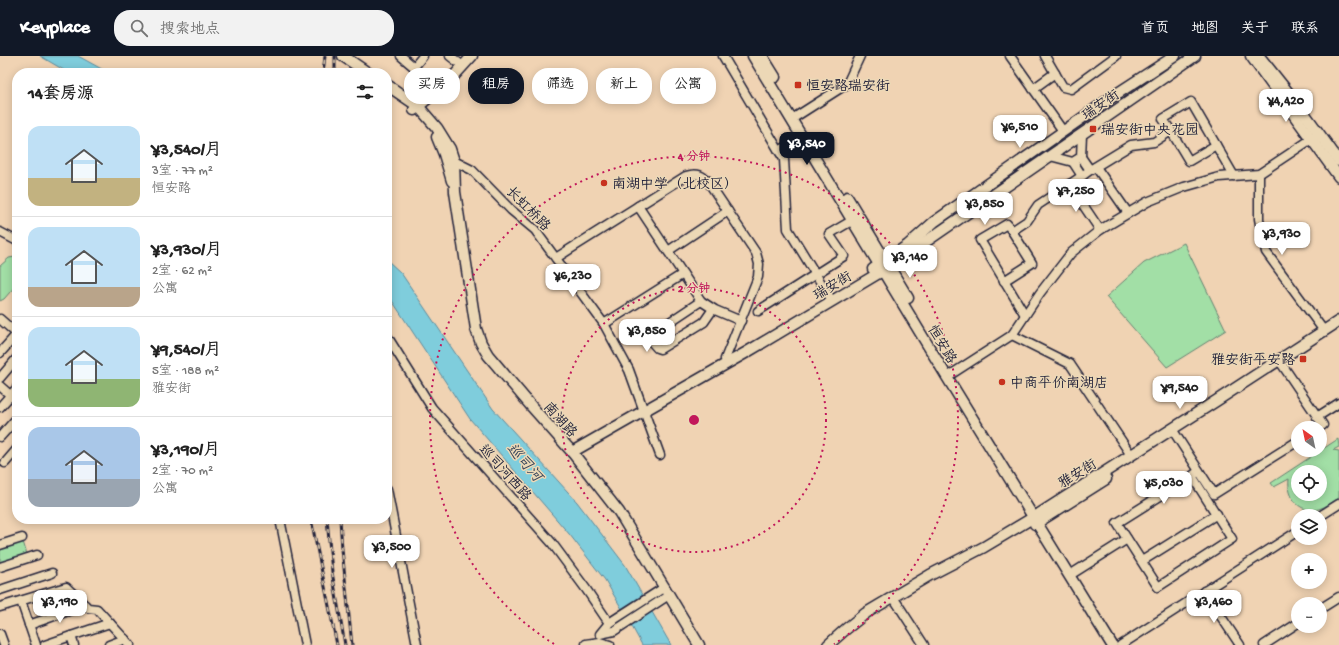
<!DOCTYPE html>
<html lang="zh">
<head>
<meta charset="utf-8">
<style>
	:root { --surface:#fff; --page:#f2f2f2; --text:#222; --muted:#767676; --line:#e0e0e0; --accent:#111827 }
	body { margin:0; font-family:"Gochi Hand","LXGW WenKai TC",sans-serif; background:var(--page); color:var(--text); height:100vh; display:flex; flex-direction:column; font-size:15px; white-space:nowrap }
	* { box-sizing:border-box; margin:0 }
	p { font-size:13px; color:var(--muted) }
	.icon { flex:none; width:22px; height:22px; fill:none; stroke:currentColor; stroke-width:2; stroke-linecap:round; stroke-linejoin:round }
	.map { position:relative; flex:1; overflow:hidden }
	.sheet { position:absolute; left:12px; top:12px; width:380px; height:456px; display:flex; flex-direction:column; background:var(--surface); border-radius:16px; box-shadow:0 2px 10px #0003 }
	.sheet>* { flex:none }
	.hud { position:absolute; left:404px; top:12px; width:380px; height:36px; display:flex; gap:8px }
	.needle { width:26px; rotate:327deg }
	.fabs { position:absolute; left:1291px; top:365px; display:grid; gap:8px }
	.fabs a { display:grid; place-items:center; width:36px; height:36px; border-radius:50%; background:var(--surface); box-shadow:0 2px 10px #0003; font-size:20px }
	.price { position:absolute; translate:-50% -34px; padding:0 9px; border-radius:8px; background:#fff; color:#222; font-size:13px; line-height:26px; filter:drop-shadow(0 1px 2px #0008) }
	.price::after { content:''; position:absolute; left:50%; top:24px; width:12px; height:9px; margin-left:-6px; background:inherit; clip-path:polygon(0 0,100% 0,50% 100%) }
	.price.current { background:var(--accent); color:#fff }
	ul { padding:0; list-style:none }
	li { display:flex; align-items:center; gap:12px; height:100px; padding:0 16px }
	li+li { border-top:1px solid var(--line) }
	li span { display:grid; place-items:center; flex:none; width:112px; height:80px; border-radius:12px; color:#555 }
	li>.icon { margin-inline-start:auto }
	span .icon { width:48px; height:48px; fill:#fffc; stroke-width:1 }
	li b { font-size:17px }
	h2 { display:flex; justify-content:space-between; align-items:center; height:48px; padding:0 16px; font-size:17px }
	.tag { padding:0 14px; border-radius:16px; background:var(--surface); box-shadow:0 2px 10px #0003; font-size:14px; line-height:36px }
	.tag.current { background:var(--accent); color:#fff }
	header { display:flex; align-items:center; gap:24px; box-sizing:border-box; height:56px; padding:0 20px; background:var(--accent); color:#fff }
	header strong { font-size:19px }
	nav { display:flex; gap:22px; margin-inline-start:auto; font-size:14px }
	.search { width:280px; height:36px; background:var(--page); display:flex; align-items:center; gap:10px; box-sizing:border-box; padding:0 14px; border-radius:16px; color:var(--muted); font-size:15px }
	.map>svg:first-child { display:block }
	.green { fill:#a2dfa6; stroke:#628070; fill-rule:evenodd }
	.water { fill:#7fcddc; stroke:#5a899c }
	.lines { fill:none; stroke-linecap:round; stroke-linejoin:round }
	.minor-casing { stroke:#22223b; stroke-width:11 }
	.major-casing { stroke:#22223b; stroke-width:13 }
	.minor { stroke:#ecd8b6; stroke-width:8 }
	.major { stroke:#ecd8b6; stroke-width:10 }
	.rail-casing { stroke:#22223b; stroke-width:3 }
	.rail { stroke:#ecd8b6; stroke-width:1.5; stroke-dasharray:4.5; stroke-linecap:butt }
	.ring { fill:none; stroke:#c2185b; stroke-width:2; stroke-dasharray:2 4 }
	.poi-dot { fill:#c8321e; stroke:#ecd8b6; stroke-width:1.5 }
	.labels { text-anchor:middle; stroke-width:3; stroke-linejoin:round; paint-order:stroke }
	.poi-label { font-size:14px; fill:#22223b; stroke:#ecd8b6; text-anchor:start }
	.street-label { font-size:14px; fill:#22223b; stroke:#ecd8b6 }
	.water-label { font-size:15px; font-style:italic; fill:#35445b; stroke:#ecd8b6 }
	.centre { fill:#c2185b; stroke:#ecd8b6; stroke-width:2 }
	.ring-label { font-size:12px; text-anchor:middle; font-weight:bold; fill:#c2185b; stroke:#ecd8b6; stroke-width:3; stroke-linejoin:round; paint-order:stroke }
</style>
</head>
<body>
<header>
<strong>Keyplace</strong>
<div class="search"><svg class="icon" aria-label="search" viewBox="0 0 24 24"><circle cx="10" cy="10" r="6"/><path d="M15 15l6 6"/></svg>搜索地点</div>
<nav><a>首页</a><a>地图</a><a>关于</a><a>联系</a></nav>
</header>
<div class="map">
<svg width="1339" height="589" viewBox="0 0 1339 589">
	<rect width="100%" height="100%" fill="#f0d3b3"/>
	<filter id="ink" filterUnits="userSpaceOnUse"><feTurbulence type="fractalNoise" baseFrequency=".025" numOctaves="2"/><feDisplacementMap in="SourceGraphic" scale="8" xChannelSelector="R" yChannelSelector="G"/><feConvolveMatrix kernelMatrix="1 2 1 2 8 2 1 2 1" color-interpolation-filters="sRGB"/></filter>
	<g filter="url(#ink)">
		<g class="green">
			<polygon points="1184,187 1226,274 1167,311 1106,241 1144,207"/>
			<polygon points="15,201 17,202 17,228 4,243 0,245 0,210 9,202"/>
			<path d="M1338,383L1339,391L1333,394L1339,395V442C1333,445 1326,451 1319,453C1299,458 1287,441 1289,423L1274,431L1271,427ZM1298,416H1320V438H1298Z"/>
			<polygon points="22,482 28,502 0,511 0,489"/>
		</g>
		<g class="water">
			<polygon points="40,0 78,0 109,17 69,17"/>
			<polygon points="387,204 401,217 493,353 577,446 625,509 671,589 642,589 629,565 605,524 570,479 470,363 387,237"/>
		</g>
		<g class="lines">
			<g class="minor-casing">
				<g id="minor">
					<polyline points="401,0 414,11 423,0"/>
					<polyline points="450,0 459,7"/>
					<polyline points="723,0 779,95"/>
					<polyline points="1010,0 1063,75"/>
					<polyline points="1045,0 1063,31 1071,33 1116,0"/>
					<polyline points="1033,33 1055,17"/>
					<polyline points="792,63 847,28 860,0"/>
					<polyline points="1171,75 1163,63 1191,46 1234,120"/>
					<polyline points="803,81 779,95 784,103 788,173 829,240"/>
					<polyline points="1050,100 1073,106 1081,101 1082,78"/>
					<polyline points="454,105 472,114 511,154 535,174 604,268 629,314 660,399"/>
					<polyline points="1073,106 1082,120 1090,114 1081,101"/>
					<polyline points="1096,111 1128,157"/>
					<polyline points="1090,114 1131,89 1154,86 1171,75 1189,105 1216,89"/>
					<polyline points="1259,118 1259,163 1266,196 1324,275"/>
					<polyline points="1069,128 1100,174"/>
					<polyline points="638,150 701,245 715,254 741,265"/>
					<polyline points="0,176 17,185"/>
					<polyline points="668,195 728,155"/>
					<path d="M556,202L686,120C695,117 700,118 707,124L756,197L759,208L758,221L725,303"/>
					<polyline points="1004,225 1032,207 1012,175"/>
					<polyline points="701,245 650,279 650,284 657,292 660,293 704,266 713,253"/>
					<polyline points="758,255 844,200 829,178 853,164"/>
					<polyline points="1025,259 980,184 1007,168 1012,175 1027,165 1038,149 1082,120"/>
					<polyline points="0,263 17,278"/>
					<polyline points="604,268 683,218"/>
					<polyline points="1012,279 1070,308 1131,399"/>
					<polyline points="387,280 432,352 552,487 586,533 609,567"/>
					<polyline points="0,297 17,278"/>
					<polyline points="1279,304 1323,369 1318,372"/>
					<polyline points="947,321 1012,279 1040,237 1071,197 1100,174 1147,146 1184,131 1219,121 1259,118 1316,80"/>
					<polyline points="0,322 17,302"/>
					<polyline points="0,330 17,345"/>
					<polyline points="0,351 17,332"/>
					<polyline points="1317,361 1339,347"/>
					<polyline points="1172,373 1214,438 1298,385"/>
					<polyline points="0,381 17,362"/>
					<polyline points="5,407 17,393"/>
					<polyline points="1192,420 1232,483 1158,531 1117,467 1192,420 1199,415"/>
					<polyline points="387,433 417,589"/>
					<polyline points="1320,460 1339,448"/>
					<polyline points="280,463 305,589"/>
					<polyline points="0,489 22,482"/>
					<polyline points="1142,505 1217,458"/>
					<polyline points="0,511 37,499"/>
					<polyline points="1070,519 1127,483"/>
					<polyline points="665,531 609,567 600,578 614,575 669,539"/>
					<polyline points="0,534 52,517"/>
					<polyline points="1204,535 1240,589"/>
					<polyline points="893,541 924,589"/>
					<polyline points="21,545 36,589"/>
					<polyline points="0,551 66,531 88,552 97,553 130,589"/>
					<polyline points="1320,553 1339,541"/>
					<polyline points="29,569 85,549"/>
					<polyline points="0,578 4,589"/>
					<polyline points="586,588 600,586 610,589"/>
					<polyline points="45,589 71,580"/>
					<polyline points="74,589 71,580 110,567"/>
					<polyline points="109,589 125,583"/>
					<polyline points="1121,589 1298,475"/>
					<polyline points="1264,589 1298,567"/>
				</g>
			</g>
			<g class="major-casing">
				<g id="major">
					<polyline points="343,0 368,17"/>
					<polyline points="753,0 947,321 1112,589"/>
					<polyline points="762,0 775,21"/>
					<polyline points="1251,0 1339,121"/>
					<polyline points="1259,0 1299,50 1339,105"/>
					<polyline points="387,29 418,50 437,72 450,93 454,105 455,136 476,273 481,287 488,299 532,351 572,396 619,456 699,589"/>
					<polyline points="414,54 452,22 472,0"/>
					<polyline points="437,81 444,98 452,125"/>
					<polyline points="847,141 908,242"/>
					<polyline points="873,213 908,189 934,166 1118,37 1175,0"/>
					<polyline points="572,396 747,296 889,211 1195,0"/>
					<polyline points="1035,468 1106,423"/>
					<polyline points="828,589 846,573 866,557 930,519 984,491 1039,458 1216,345 1339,265"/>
				</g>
			</g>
			<use href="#minor" class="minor"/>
			<use href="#major" class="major"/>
			<g class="rail-casing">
				<g id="rail">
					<polyline points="323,17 325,0"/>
					<polyline points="335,17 335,0"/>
					<polyline points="311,463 337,589"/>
					<polyline points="327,463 332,516 345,589"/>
					<polyline points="340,463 342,493 352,589"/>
				</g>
			</g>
			<use href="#rail" class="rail"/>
		</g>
	</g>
	<g class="ring">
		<circle cx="694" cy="364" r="132"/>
		<path d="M554 588A264 264 0 1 1 834 588"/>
	</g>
	<g class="poi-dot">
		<rect x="794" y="25" width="8" height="8" rx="2"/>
		<rect x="1089" y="69" width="8" height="8" rx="2"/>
		<circle cx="604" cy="127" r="4"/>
		<rect x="1299" y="299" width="8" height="8" rx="2"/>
		<circle cx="1002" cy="326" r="4"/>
	</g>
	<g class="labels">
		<g class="poi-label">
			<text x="806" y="34">恒安路瑞安街</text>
			<text x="1101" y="78">瑞安街中央花园</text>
			<text x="612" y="132">南湖中学（北校区）</text>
			<text x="1295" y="308" text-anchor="end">雅安街平安路</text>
			<text x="1010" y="331">中商平价南湖店</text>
		</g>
		<g class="street-label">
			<text transform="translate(1100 48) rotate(-34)" y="5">瑞安街</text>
			<text transform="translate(529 152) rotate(45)" y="5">长虹桥路</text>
			<text transform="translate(832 229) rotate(-31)" y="5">瑞安街</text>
			<text transform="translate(943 288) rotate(59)" y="5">恒安路</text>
			<text transform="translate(561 363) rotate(48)" y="5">南湖路</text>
			<text transform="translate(506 416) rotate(48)" y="5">巡司河西路</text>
			<text transform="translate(1077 417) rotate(-32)" y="5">雅安街</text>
		</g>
		<g class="water-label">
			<text transform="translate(525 406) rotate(49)" y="5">巡司河</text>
		</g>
	</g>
	<circle cx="694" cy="364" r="6" class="centre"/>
	<g class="ring-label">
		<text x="694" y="104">4 分钟</text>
		<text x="694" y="236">2 分钟</text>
	</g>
</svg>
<div class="fabs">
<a><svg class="needle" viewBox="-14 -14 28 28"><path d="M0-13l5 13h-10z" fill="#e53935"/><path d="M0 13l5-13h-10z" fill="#767676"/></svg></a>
<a><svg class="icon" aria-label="locate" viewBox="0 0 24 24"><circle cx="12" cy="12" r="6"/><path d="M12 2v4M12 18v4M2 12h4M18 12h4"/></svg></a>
<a><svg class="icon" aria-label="layers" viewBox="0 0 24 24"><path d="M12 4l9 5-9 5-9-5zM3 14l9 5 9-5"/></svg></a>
<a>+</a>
<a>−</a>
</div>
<b class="price" style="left:1286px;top:67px">¥4,420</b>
<b class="price" style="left:1020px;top:93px">¥6,510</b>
<b class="price current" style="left:807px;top:110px">¥3,540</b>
<b class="price" style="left:1076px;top:157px">¥7,250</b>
<b class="price" style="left:985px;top:170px">¥3,850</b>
<b class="price" style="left:1282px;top:200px">¥3,930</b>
<b class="price" style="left:910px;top:223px">¥3,140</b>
<b class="price" style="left:573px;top:242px">¥6,230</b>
<b class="price" style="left:647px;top:297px">¥3,850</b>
<b class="price" style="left:1180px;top:354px">¥9,540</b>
<b class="price" style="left:1164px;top:449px">¥5,030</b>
<b class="price" style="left:392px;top:513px">¥3,500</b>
<b class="price" style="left:60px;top:568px">¥3,190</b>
<b class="price" style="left:1214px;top:568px">¥3,460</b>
<div class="hud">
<a class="tag">买房</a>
<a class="tag current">租房</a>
<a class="tag">筛选</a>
<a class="tag">新上</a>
<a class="tag">公寓</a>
</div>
<section class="sheet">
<h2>14套房源<svg class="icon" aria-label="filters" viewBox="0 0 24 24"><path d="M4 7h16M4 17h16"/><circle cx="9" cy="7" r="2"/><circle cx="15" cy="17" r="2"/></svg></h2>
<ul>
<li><span style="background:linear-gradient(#bfe0f5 65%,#c2b280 0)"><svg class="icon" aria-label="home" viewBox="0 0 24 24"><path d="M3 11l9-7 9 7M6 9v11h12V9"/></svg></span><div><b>¥3,540/月</b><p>3室 · 77 m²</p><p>恒安路</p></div></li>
<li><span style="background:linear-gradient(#bfe0f5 75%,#b9a48a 0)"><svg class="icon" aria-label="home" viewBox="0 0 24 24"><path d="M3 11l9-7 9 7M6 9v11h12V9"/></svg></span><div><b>¥3,930/月</b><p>2室 · 62 m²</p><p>公寓</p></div></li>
<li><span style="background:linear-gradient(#bfe0f5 65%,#8fb573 0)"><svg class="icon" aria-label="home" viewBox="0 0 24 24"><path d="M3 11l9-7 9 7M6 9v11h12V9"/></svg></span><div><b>¥9,540/月</b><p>5室 · 188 m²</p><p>雅安街</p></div></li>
<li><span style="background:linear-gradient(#a9c7e8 65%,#9aa5b1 0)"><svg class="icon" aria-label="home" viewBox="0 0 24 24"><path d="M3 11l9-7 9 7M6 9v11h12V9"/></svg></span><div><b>¥3,190/月</b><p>2室 · 70 m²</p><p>公寓</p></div></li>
</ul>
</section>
</div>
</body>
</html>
